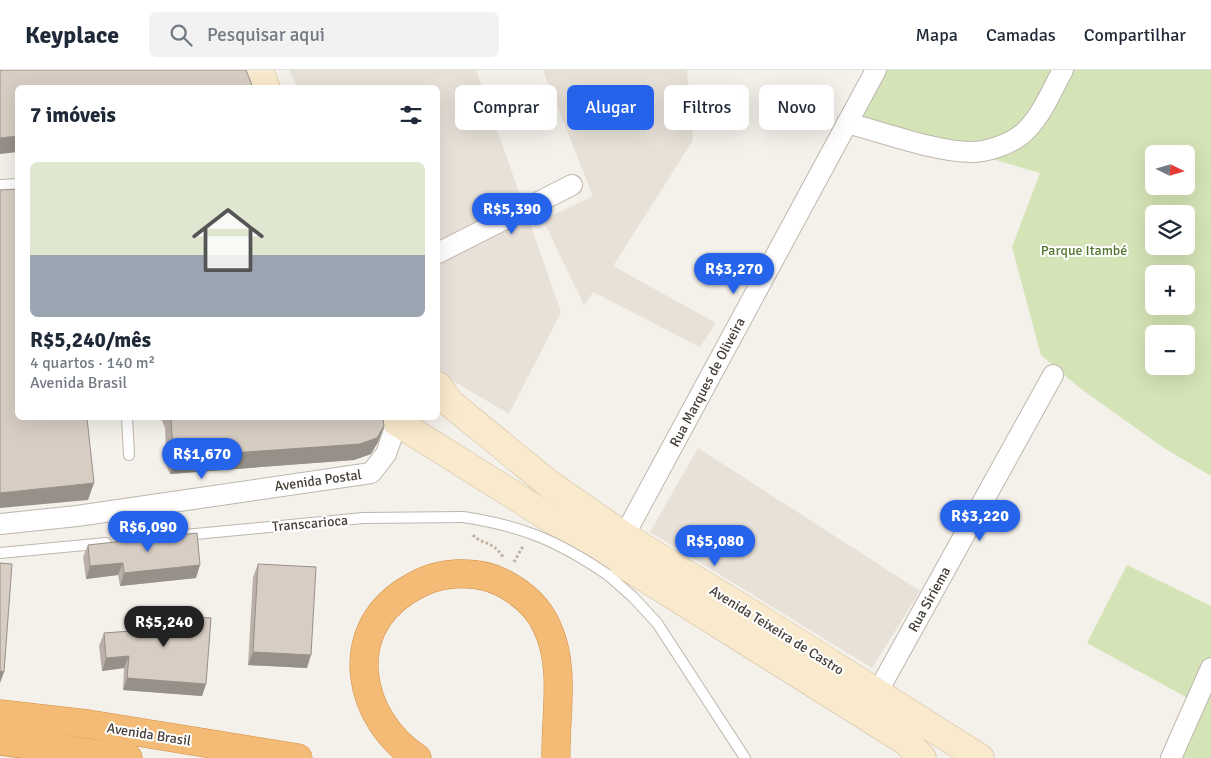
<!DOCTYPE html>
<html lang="pt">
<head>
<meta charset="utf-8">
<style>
	:root { --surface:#fff; --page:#f2f2f3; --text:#1f2937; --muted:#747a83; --line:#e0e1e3; --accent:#2563eb }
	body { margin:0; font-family:Signika,sans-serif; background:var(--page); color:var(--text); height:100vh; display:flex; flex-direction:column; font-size:19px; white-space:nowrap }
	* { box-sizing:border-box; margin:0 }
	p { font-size:16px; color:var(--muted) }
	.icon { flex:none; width:28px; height:28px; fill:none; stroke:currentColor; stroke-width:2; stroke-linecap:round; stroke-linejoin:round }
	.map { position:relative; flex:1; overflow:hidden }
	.details { position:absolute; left:15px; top:15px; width:425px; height:335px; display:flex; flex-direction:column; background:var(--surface); border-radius:8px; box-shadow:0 5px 20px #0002 }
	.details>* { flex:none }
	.banner { position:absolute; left:455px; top:15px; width:475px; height:45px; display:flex; gap:10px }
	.needle { width:32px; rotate:95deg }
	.controls { position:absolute; left:1145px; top:75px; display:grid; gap:10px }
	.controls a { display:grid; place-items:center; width:50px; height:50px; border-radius:8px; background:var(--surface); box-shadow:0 5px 20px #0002; font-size:25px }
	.price { position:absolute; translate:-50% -42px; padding:0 11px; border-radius:18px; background:var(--accent); color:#fff; font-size:16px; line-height:32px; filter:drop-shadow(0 1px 2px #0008) }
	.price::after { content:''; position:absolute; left:50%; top:30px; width:15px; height:11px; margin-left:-8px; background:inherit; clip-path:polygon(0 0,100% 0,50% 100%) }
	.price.on { background:#222; color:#fff }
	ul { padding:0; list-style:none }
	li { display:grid; align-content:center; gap:10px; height:265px; padding:0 15px }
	li span { display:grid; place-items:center; height:155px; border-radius:8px; color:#555 }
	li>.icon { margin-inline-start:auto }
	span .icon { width:90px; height:90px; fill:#fffc; stroke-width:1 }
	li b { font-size:21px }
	h2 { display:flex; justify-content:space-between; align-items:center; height:60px; padding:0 15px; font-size:21px }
	.pill { padding:0 18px; border-radius:8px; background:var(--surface); box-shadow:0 5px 20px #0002; font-size:18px; line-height:45px }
	.pill.on { background:var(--accent); color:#fff }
	header { display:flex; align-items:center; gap:30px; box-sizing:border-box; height:70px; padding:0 25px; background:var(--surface); border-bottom:1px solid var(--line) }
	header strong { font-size:24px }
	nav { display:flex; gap:28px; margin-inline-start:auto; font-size:18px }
	.search { width:350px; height:45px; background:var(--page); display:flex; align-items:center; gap:12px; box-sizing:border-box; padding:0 18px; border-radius:8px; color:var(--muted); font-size:19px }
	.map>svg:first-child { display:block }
	.residential { fill:#e7e1d8 }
	.green { fill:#d5e4b6; fill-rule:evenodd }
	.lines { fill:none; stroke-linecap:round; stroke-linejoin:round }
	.lane-casing { stroke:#beb6ad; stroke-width:12 }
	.street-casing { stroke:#beb6ad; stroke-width:22 }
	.secondary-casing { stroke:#d0bd9d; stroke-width:29 }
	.highway-casing { stroke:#d18e46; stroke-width:29 }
	.path { stroke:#bfb09f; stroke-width:3; stroke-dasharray:2.5 2.5; stroke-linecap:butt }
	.lane { stroke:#fff; stroke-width:10 }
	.street { stroke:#fff; stroke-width:20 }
	.secondary { stroke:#faeacd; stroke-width:28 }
	.highway { stroke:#f3bb76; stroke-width:28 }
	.lane-bridge-casing { stroke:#beb6ad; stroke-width:12; stroke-linecap:butt }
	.lane-bridge { stroke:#fff; stroke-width:10 }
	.wall { fill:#b9b0a8 }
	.shaded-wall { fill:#969088 }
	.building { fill:#d7cdc3; stroke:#969088 }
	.labels { text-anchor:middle; stroke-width:4; stroke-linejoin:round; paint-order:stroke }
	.park-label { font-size:14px; fill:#527530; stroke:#fff }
	.street-label { font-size:14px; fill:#474039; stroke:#fff }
</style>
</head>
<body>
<header>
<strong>Keyplace</strong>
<div class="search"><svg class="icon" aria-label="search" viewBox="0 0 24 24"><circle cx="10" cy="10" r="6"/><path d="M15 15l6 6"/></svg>Pesquisar aqui</div>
<nav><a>Mapa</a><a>Camadas</a><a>Compartilhar</a></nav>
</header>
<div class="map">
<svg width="1211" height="688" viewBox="0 0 1211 688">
	<rect width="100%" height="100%" fill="#f4f0ea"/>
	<g class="residential">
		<polygon points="289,0 476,0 561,242 509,344 438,302 438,18 297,17"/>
		<polygon points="543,0 687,0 693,70 613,196 716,253 700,277 593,222 584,235 543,150 593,126"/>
		<polygon points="698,378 920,521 872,598 650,462"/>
	</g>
	<g class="green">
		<path d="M886,0H1211V406L1164,378L1081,319L1041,285L1012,177L1040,103L861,51ZM1154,84H1186V116H1154ZM1154,144H1186V176H1154ZM1154,204H1186V236H1154ZM1154,264H1186V296H1154Z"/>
		<polygon points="1127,495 1211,536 1211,688 1179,688 1195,632 1087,573"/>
	</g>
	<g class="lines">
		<g class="lane-casing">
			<g id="lane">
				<polyline points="127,348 129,385"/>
				<polyline points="185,465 363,448 463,447"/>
				<polyline points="0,483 106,473"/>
				<polyline points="608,505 633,527 657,553 745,688"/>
			</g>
		</g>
		<g class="street-casing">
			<g id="street">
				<path d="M847,53C882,62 936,82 971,82C987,82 1008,75 1021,65C1041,49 1051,21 1063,0"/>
				<polyline points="0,120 18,119"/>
				<polyline points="438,183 572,115"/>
				<polyline points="0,454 77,446 371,403 386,384 397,352"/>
				<polyline points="624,466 876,0"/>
				<polyline points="877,623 1053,305"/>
				<polyline points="1171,688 1211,598"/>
			</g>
		</g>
		<g class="secondary-casing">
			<g id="secondary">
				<polyline points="259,0 266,18"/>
				<polyline points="438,316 450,333 549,414 624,466 789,567 980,688"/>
				<polyline points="395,348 397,352 907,672 922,688"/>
			</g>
		</g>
		<g class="highway-casing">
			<g id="highway">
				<polyline points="0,644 88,654 298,688"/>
				<polyline points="0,671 128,688"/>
				<path d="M417,688C358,649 340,563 406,521C422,511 436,505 455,504C472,503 488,505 503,513C522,523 538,536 547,557C566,597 555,645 556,688"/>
			</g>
		</g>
		<g class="path">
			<path d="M473,465C482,475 492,470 503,487"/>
			<polyline points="514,492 523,476"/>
		</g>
		<use href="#lane" class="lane"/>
		<use href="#street" class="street"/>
		<use href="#secondary" class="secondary"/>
		<use href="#highway" class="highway"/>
		<g class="lane-bridge-casing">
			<path id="lane-bridge" d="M463,447C523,456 558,471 608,505"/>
		</g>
		<use href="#lane-bridge" class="lane-bridge"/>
	</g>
	<g class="wall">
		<polygon points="161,348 383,348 384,356 378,372 371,384 354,390 170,404 167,397 165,358"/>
		<polygon points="88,475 196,508 120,516 118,505 86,509 83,487"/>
		<polygon points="258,494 307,598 248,595 253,507"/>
		<polygon points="132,542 206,614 202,626 123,620 124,598 102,601 99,576 104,563 127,561 128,554"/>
	</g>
	<g class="shaded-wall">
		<polygon points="18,66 18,82 0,84 0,68"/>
		<polygon points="384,356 378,372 371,384 354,390 170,404 176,387"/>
		<polygon points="94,413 88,430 0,438 0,423"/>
		<polygon points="123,493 118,505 86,509 90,496"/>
		<polygon points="200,495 196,508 120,516 124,503"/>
		<polygon points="253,582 311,585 307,598 248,595"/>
		<polygon points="129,586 124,598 102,601 106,588"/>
		<polygon points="0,601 4,602 0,613"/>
		<polygon points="127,608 206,614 202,626 123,620"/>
	</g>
	<g class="building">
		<polygon points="0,0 246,0 253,18 18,18 18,66 0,68"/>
		<polygon points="18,119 18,348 87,348 94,413 0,423 0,120"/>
		<polygon points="171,348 383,348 384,356 377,368 360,374 176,387 173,381"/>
		<polygon points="197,463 200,495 124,503 123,493 90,496 88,475"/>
		<polygon points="0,493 12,494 4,602 0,601"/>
		<polygon points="258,494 316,497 311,585 253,582"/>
		<polygon points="132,542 211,548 206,614 127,608 129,586 106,588 104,563 131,561"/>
	</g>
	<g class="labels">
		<g class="park-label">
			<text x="1084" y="185">Parque Itambé</text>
		</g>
		<g class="street-label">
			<text transform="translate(707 312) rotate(-62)" y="5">Rua Marques de Oliveira</text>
			<text transform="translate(318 410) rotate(-8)" y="5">Avenida Postal</text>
			<text transform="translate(310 453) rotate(-5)" y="5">Transcarioca</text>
			<text transform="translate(929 529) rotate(-61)" y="5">Rua Siriema</text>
			<text transform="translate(777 560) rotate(32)" y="5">Avenida Teixeira de Castro</text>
			<text transform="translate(149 664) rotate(9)" y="5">Avenida Brasil</text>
		</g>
	</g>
</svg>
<div class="controls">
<a><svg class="needle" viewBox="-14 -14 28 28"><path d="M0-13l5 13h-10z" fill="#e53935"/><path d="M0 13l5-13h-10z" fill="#747a83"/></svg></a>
<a><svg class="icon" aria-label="layers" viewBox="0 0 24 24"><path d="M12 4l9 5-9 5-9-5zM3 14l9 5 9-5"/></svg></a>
<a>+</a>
<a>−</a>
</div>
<b class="price" style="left:512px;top:165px">R$5,390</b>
<b class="price" style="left:734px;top:225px">R$3,270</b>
<b class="price" style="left:202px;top:410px">R$1,670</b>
<b class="price" style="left:980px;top:472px">R$3,220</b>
<b class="price" style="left:148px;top:483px">R$6,090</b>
<b class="price" style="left:715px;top:497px">R$5,080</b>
<b class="price on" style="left:164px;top:578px">R$5,240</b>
<div class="banner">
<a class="pill">Comprar</a>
<a class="pill on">Alugar</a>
<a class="pill">Filtros</a>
<a class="pill">Novo</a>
</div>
<section class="details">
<h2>7 imóveis<svg class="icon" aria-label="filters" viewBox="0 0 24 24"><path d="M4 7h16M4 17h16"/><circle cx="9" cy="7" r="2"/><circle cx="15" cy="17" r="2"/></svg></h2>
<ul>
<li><span style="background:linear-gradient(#dfe7d0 60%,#9aa5b1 0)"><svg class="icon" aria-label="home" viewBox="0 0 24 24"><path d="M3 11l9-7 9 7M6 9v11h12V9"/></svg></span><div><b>R$5,240/mês</b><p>4 quartos · 140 m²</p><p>Avenida Brasil</p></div></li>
</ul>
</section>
</div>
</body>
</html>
